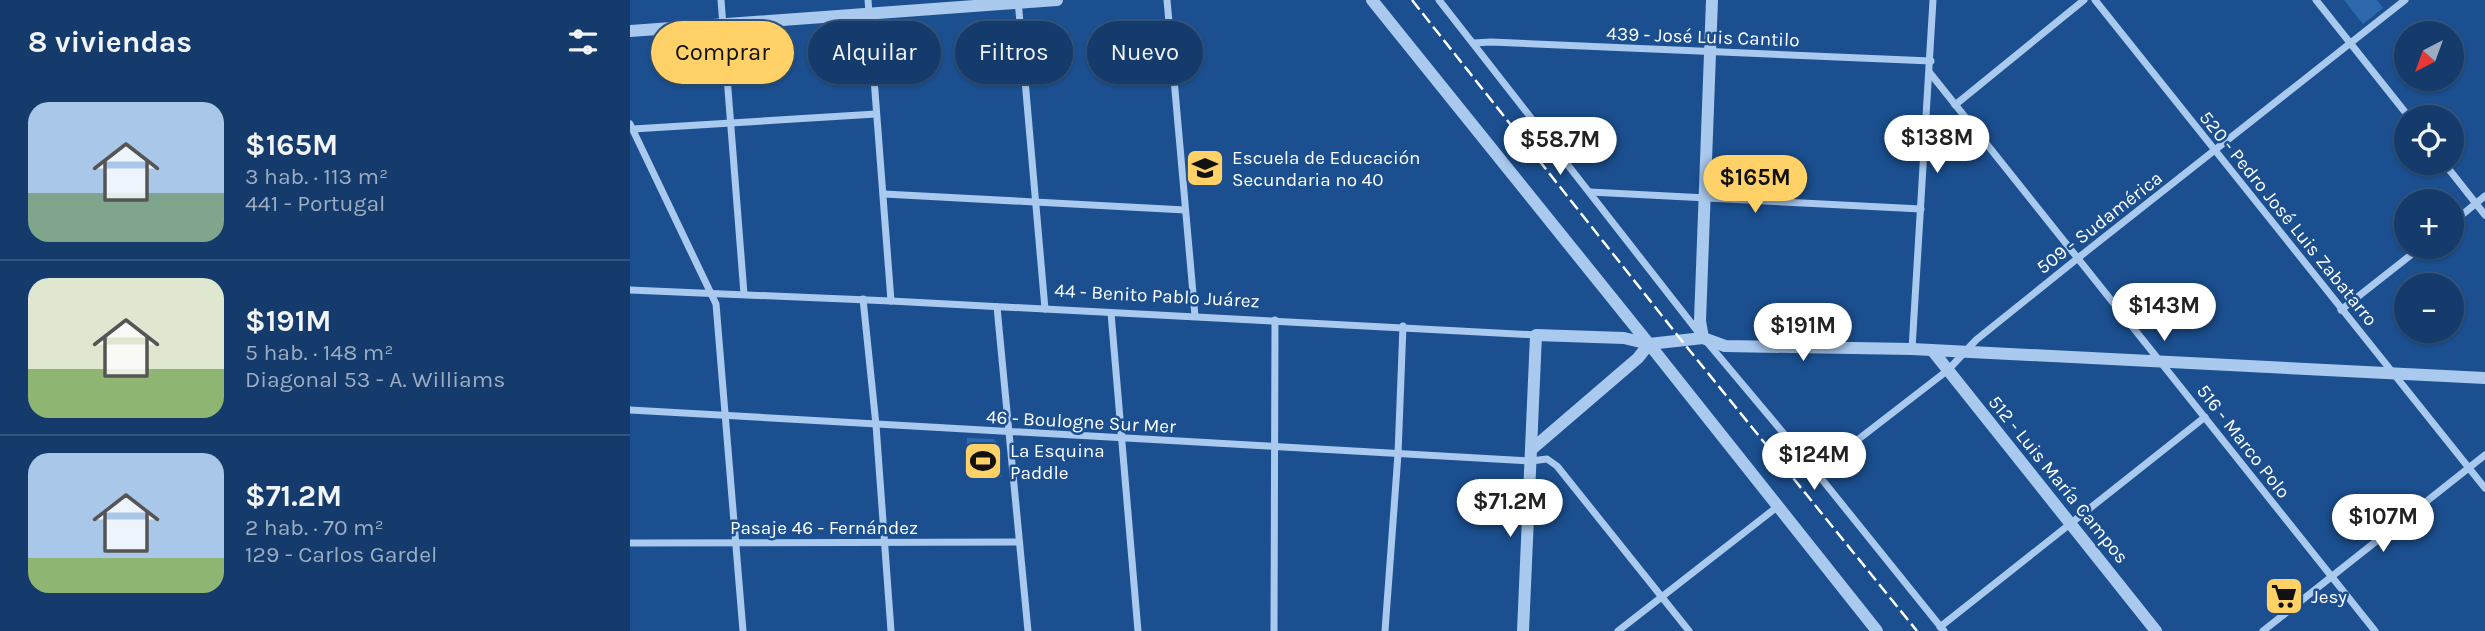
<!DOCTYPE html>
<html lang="es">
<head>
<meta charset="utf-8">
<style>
	:root { --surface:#143b6b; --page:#214673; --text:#f1f3f6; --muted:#9dadc1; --line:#33557e; --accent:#ffd166 }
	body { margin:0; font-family:Karla,sans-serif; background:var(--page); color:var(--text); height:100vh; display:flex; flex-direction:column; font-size:26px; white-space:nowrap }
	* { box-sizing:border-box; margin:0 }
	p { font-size:23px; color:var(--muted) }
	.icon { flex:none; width:38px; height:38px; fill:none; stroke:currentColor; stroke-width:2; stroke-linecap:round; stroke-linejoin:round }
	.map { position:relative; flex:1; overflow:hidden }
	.sheet { display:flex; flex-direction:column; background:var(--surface); width:630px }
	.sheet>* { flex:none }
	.hud { position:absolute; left:21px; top:21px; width:665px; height:63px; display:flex; gap:14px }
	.needle { width:46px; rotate:221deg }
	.controls { position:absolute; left:1764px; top:21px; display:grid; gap:14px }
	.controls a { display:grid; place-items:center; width:70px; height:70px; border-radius:50%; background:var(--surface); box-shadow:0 2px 5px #0004,0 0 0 2px var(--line); font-size:35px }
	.price { position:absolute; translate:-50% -60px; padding:0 16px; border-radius:24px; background:#fff; color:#222; font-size:23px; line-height:46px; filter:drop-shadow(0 2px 4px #0008) }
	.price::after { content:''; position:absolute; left:50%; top:42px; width:21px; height:16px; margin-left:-10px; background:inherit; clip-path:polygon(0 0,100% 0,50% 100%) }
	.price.selected { background:var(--accent); color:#111 }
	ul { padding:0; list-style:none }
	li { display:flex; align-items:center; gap:21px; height:175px; padding:0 28px }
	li+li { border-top:2px solid var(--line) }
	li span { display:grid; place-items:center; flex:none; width:196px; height:140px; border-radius:21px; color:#555 }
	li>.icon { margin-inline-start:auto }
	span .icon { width:84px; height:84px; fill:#fffc; stroke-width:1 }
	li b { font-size:30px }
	h2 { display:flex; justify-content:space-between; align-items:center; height:84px; padding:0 28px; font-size:30px }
	.tag { padding:0 24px; border-radius:32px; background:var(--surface); box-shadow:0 2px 5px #0004,0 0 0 2px var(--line); font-size:24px; line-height:63px }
	.tag.selected { background:var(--accent); color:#111 }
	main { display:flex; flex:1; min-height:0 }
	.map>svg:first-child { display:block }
	.green { fill:#2e69ad }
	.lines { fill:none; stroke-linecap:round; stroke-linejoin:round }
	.minor { stroke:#a9c9ee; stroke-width:7 }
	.tertiary { stroke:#a9c9ee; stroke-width:12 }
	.rail { stroke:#fff; stroke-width:2.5; stroke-dasharray:12 5; stroke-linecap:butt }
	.labels { text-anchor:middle; stroke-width:5; stroke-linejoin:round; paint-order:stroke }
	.street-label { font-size:19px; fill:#fff; stroke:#1b4f8f }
	.poi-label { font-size:19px; fill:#fff; stroke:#1b4f8f; text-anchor:start }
</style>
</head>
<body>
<main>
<section class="sheet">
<h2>8 viviendas<svg class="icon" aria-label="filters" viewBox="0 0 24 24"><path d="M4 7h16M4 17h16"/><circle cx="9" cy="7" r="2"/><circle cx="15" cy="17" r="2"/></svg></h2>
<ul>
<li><span style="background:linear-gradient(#a9c7e8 65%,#7fa58c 0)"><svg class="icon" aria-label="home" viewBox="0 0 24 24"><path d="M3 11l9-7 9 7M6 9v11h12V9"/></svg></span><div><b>$165M</b><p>3 hab. · 113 m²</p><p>441 - Portugal</p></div></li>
<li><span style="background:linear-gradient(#dfe7d0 65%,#8fb573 0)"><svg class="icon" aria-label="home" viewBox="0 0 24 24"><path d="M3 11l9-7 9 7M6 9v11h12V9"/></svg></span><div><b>$191M</b><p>5 hab. · 148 m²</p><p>Diagonal 53 - A. Williams</p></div></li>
<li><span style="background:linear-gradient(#a9c7e8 75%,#8fb573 0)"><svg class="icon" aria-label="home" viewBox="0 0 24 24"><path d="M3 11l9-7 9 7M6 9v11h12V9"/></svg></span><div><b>$71.2M</b><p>2 hab. · 70 m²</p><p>129 - Carlos Gardel</p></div></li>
</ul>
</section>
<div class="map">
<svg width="1855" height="631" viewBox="0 0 1855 631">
	<rect width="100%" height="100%" fill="#1b4f8f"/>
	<g class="green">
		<polygon points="1714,0 1747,0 1753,8 1733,24"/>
		<polygon points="337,438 364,439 369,446 372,477 335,476"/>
	</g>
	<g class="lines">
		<g class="minor">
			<polyline points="91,0 114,294"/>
			<polyline points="238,0 261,301"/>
			<polyline points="388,0 415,309"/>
			<polyline points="537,0 565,316"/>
			<polyline points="809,0 1069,333"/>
			<polyline points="1465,0 1855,488"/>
			<polyline points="1686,0 1779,117"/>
			<polyline points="844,43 861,42 1301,61"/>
			<polyline points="1300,73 1745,631"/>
			<polyline points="1325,105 1454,0"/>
			<polyline points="0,124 86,304 113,631"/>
			<polyline points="3,129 246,114"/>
			<polyline points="1814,163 1855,215"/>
			<polyline points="960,192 1291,209"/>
			<polyline points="254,194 555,210"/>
			<polyline points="1822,223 1855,196"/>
			<polyline points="0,290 261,301 906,335"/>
			<polyline points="233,299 246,425 261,631"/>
			<polyline points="367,307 398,631"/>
			<polyline points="1711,310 1791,247"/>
			<polyline points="481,313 508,631"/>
			<polyline points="1077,342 1186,472 1314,631"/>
			<polyline points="1282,349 1303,0"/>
			<polyline points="0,410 901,461 917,459 927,466 1059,631"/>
			<polyline points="1186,472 1318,370 1346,340 1448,258 1775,0"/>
			<polyline points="0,543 389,542"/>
			<polyline points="1310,627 1575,417"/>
			<polyline points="644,631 645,320"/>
			<polyline points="755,631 768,454 773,326"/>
			<polyline points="988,631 1147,507"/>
			<polyline points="1633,631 1855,455"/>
		</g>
		<g class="tertiary">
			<polyline points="742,0 1019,344 1247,631"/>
			<polyline points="0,31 427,0"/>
			<polyline points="1073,338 1070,321 1082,0"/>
			<polyline points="1302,350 1526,631"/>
			<polyline points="902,449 1008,358 1019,344"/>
			<polyline points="893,631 906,335 994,338 1019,344 1073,338 1095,346 1282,349 1855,378"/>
		</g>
		<polyline class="rail" points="782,0 1052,341 1287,631"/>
	</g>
	<defs>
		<g id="school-square" transform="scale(2.0125)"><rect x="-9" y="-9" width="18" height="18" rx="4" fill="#ffd166" stroke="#1b4f8f"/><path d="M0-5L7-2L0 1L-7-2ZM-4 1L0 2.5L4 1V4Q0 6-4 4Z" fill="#111"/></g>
		<g id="stadium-square" transform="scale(2.0125)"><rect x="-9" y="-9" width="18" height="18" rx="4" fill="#ffd166" stroke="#1b4f8f"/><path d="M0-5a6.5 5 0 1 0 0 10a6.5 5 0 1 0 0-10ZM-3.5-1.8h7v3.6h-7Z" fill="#111"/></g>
		<g id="supermarket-square" transform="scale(2.0125)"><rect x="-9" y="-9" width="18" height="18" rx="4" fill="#ffd166" stroke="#1b4f8f"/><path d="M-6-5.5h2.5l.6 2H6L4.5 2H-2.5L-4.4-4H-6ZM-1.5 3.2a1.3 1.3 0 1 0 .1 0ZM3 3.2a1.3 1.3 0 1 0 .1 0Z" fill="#111"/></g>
	</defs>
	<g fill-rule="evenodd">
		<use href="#school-square" x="575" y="168"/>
		<use href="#stadium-square" x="353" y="461"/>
		<use href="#supermarket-square" x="1654" y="596"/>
	</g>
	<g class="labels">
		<g class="street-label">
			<text transform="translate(1073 36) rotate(2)" y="7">439 - José Luis Cantilo</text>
			<text transform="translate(1659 218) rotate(51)" y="7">520 - Pedro José Luis Zabatarro</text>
			<text transform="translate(1469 222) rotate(-38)" y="7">509 - Sudamérica</text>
			<text transform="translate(527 295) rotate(3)" y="7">44 - Benito Pablo Juárez</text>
			<text transform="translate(451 421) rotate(3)" y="7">46 - Boulogne Sur Mer</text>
			<text transform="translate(1614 441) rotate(52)" y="7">516 - Marco Polo</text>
			<text transform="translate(1429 479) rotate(51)" y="7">512 - Luis María Campos</text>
			<text x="194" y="534">Pasaje 46 - Fernández</text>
		</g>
		<g class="poi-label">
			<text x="602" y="164">Escuela de Educación<tspan x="602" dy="22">Secundaria nº 40</tspan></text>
			<text x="380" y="457">La Esquina<tspan x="380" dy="22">Paddle</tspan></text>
			<text x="1681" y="603">Jesy</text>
		</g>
	</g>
</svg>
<div class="controls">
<a><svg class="needle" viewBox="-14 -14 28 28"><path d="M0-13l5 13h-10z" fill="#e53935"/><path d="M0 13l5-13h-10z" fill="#9dadc1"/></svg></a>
<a><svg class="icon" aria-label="locate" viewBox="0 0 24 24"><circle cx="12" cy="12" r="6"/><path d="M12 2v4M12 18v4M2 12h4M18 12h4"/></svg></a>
<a>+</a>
<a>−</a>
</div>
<b class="price" style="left:1307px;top:175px">$138M</b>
<b class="price" style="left:930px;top:177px">$58.7M</b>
<b class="price selected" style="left:1125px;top:215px">$165M</b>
<b class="price" style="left:1534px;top:343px">$143M</b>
<b class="price" style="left:1173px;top:363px">$191M</b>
<b class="price" style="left:1184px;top:492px">$124M</b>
<b class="price" style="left:880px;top:539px">$71.2M</b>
<b class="price" style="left:1753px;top:554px">$107M</b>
<div class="hud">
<a class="tag selected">Comprar</a>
<a class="tag">Alquilar</a>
<a class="tag">Filtros</a>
<a class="tag">Nuevo</a>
</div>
</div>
</main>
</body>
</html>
